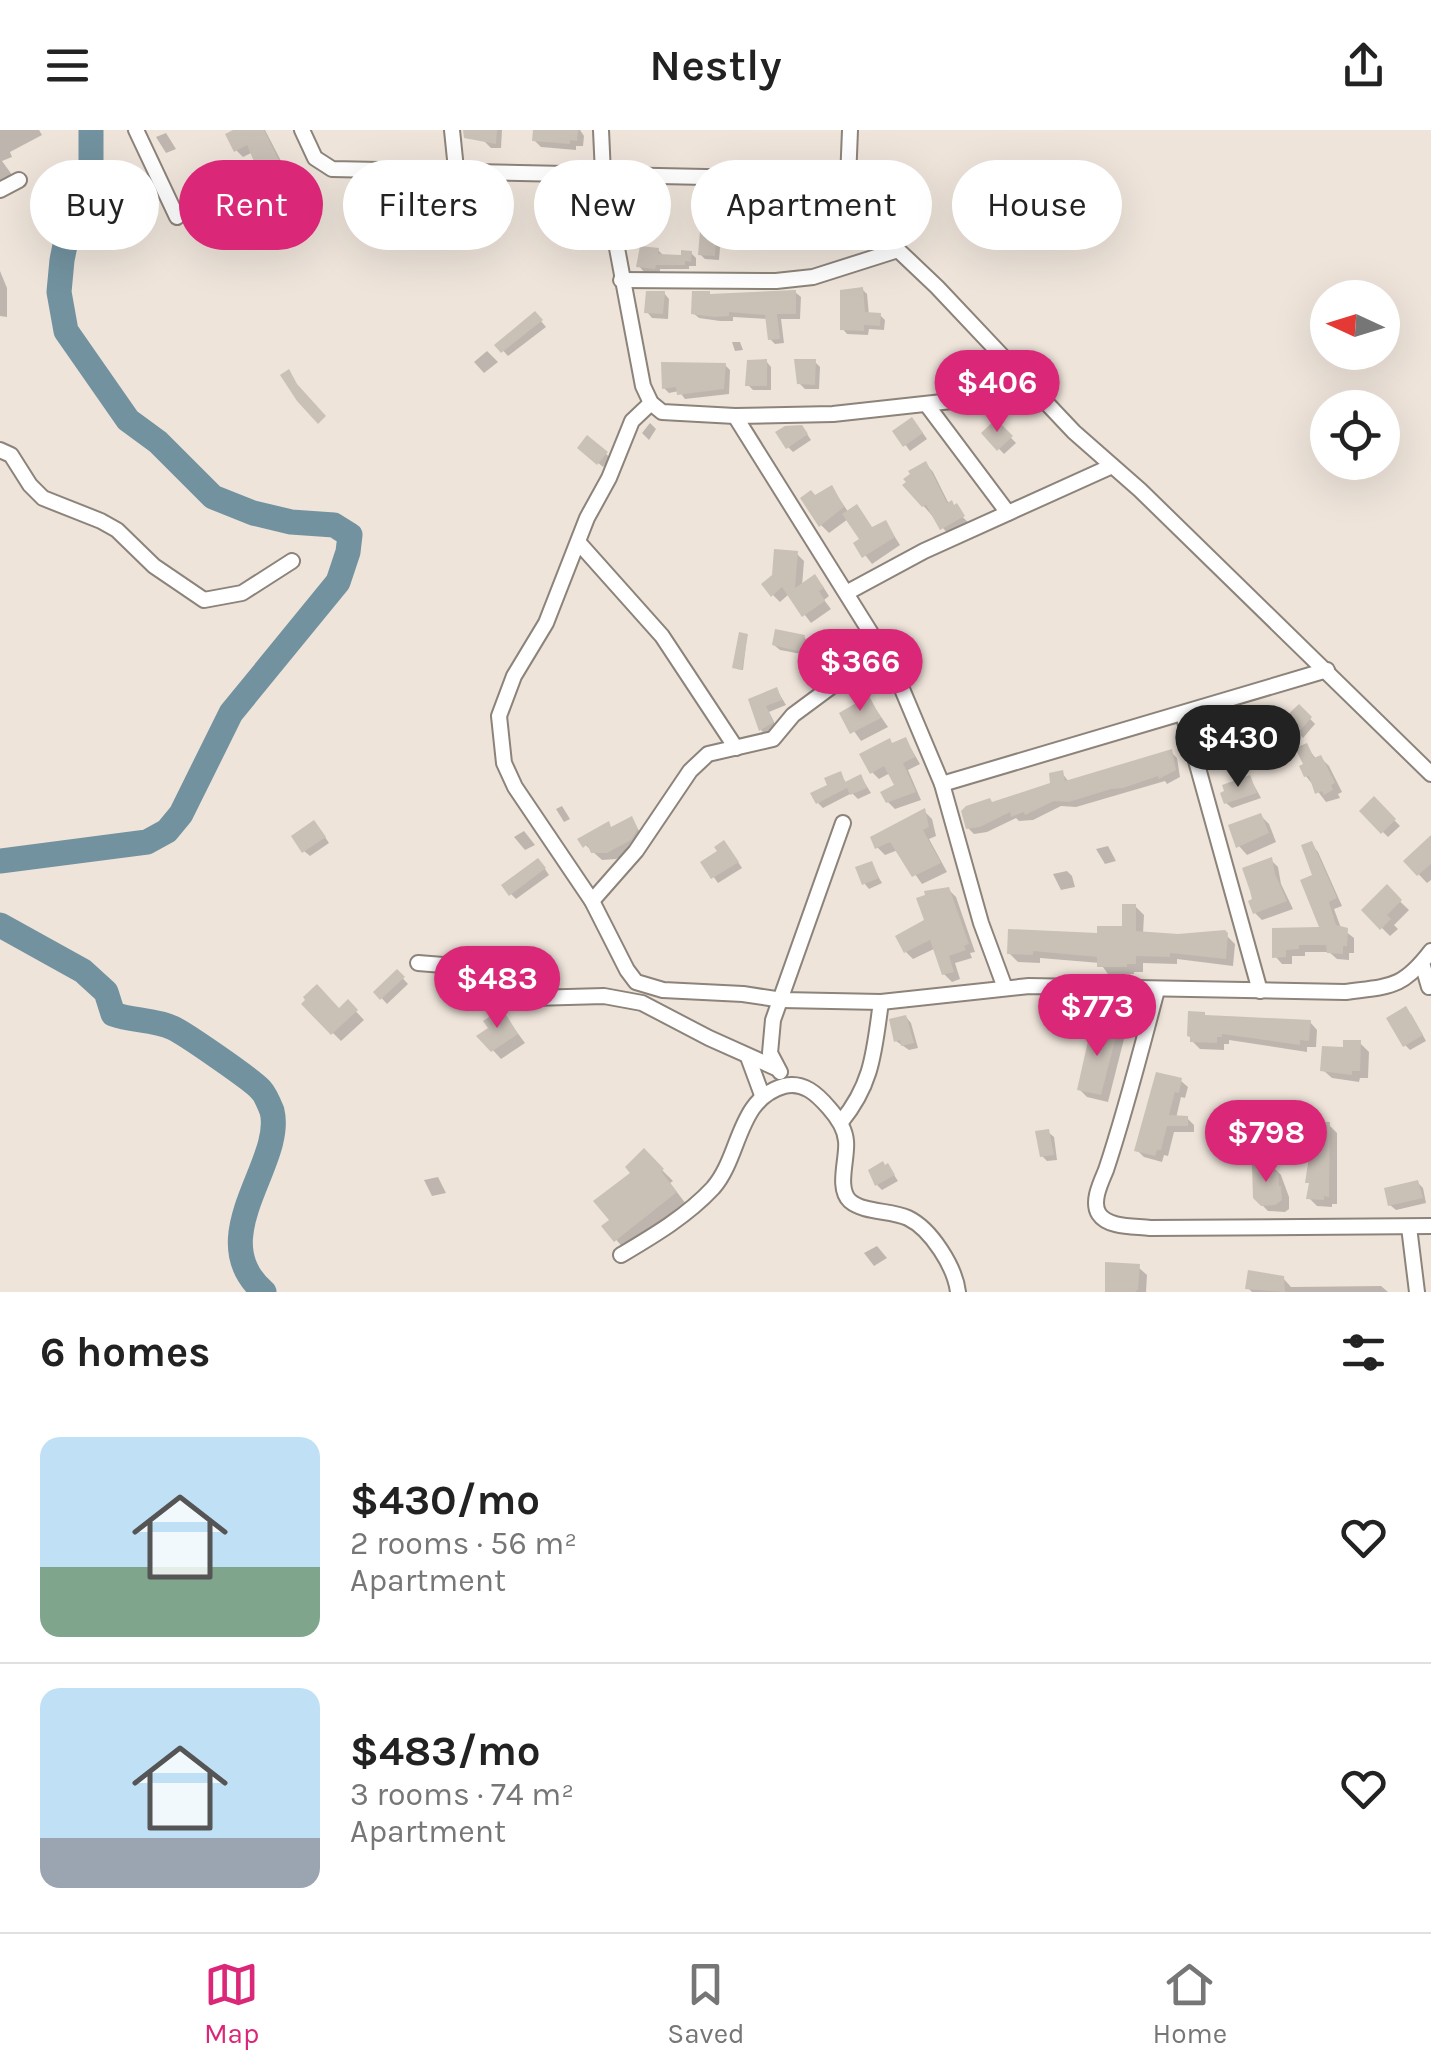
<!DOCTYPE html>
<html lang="en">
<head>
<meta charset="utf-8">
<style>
	:root { --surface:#fff; --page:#f2f2f2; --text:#222; --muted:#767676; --line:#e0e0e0; --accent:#db2777 }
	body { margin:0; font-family:Karla,sans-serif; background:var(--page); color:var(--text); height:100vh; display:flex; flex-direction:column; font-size:38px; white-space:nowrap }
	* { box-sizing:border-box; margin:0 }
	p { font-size:32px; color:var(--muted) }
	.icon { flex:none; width:55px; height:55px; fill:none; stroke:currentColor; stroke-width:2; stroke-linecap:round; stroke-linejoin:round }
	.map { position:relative; height:1162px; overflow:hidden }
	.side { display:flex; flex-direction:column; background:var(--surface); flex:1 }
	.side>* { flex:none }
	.top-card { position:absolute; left:30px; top:30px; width:1372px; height:90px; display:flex; gap:20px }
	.needle { width:65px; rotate:274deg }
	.controls { position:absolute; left:1310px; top:150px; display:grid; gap:20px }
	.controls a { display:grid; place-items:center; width:90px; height:90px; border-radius:50%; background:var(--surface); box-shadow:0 10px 40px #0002; font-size:50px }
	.price { position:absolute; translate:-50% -85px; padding:0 22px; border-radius:35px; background:var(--accent); color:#fff; font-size:32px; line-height:65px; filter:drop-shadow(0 2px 5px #0008) }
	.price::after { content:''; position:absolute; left:50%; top:60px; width:30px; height:22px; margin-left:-15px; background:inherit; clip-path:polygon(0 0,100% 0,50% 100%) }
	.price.selected { background:#222; color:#fff }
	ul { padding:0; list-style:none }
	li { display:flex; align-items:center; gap:30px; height:250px; padding:0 40px }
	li+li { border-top:2px solid var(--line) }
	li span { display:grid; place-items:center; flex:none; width:280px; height:200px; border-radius:20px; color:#555 }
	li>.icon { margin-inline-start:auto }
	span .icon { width:120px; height:120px; fill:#fffc; stroke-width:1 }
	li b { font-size:42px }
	h2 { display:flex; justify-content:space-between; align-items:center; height:120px; padding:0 40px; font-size:42px }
	.pill { padding:0 35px; border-radius:45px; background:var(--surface); box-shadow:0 10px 40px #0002; font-size:35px; line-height:90px }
	.pill.selected { background:var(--accent); color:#fff }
	header { display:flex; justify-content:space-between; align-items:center; height:130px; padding:0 40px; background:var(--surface); font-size:45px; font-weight:600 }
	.dock { display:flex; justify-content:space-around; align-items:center; height:140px; border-top:2px solid var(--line); background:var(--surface); font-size:28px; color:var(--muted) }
	.dock a { display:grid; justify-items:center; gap:5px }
	.dock .selected { color:var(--accent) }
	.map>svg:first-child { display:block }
	.shadow { fill:#0003 }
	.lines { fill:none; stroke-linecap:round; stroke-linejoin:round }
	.river { stroke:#72929f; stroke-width:25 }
	.building { fill:#c9c0b6 }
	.minor-casing { stroke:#8c837a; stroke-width:18 }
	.minor { stroke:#fff; stroke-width:14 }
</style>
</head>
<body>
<header><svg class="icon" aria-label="menu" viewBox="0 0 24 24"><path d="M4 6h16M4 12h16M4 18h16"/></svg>Nestly<svg class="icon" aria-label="share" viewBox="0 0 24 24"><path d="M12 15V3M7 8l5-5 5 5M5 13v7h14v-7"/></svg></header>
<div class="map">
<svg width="1431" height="1162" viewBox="0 0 1431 1162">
	<rect width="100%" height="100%" fill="#eee4da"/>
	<g class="shadow">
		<polygon points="0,0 39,0 42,5 10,22 12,27 2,31 15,49 0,58"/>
		<polygon points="236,0 265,0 292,52 273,60 266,53 253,22 243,27 236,20"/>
		<polygon points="483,0 502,0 501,18 491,18 482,9"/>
		<polygon points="535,0 580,0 584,6 583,16 576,16 576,20 541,17 534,10"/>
		<polygon points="166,3 176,19 166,23 156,7"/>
		<polygon points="568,57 576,67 553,80 548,75"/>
		<polygon points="716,60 722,66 725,107 721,106 719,130 705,129 700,124"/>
		<polygon points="636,75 642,80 648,112 636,114 631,109"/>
		<polygon points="658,120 663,125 683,128 691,123 696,128 696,136 689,136 689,139 660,139 660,143 644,142 639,136"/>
		<polygon points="0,141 7,158 7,187 0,186"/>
		<polygon points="862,159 867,164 869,185 880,185 885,190 884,200 869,199 868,205 847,204 842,198"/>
		<polygon points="795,162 801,167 800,189 781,189 784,213 775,214 770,209 768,189 733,187 733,191 720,191 699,188 693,183 711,166"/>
		<polygon points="664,163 669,169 668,189 652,188 647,182"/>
		<polygon points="535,184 546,197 508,226 498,215"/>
		<polygon points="732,212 740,212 743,220 735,221"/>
		<polygon points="487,221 498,232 484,243 474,232"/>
		<polygon points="766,231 771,237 771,260 753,260 748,255"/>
		<polygon points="815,232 820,237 819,259 805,259 799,253"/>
		<polygon points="725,235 730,240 729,264 685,269 679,261 669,263 664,258"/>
		<polygon points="996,292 1016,313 1004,324 984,303"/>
		<polygon points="650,293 656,299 649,310 642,303"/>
		<polygon points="917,295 927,309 910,321 896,302"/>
		<polygon points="807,304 811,310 793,322 788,317"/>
		<polygon points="580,317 606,324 611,328 603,337"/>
		<polygon points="926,334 933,342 949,374 970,394 950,406 906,356"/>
		<polygon points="832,358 849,383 874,399 886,393 900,415 872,434 856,413 862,410 848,389 829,403 821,395 815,368"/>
		<polygon points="797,424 804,431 802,456 822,455 829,466 824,470 831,479 811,493 789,464 780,472 773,465"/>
		<polygon points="747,506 743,540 737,539"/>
		<polygon points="804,507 809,513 807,525 780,520 774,515"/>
		<polygon points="777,560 786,575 769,582 777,598 766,605 761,600 751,570"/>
		<polygon points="868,568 888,597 861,611 842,584"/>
		<polygon points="1299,577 1315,594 1303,608 1285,590"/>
		<polygon points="1224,607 1228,612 1238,608 1249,628 1223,637 1218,632"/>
		<polygon points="906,610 920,634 908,640 921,670 895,679 888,672 897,656 890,643 879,649 872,642 894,615"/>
		<polygon points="1306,616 1317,630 1321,628 1329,636 1342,662 1338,664 1340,668 1326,672 1306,646"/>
		<polygon points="1171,622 1177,628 1180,647 1167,654 1165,651 1076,677 1061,676 1033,690 1019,691 1016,688 987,702 974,704 968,698 993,674 1053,654 1062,643 1069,652"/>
		<polygon points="840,644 847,654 861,647 871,663 858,669 852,663 823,678 818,673"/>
		<polygon points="1250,648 1261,668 1232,678 1226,673"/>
		<polygon points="1374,669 1400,696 1388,707 1362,681"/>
		<polygon points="562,676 570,689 564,692 556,679"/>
		<polygon points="924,681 932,689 936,706 929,709 947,742 922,754 898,720 885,725 877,717"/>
		<polygon points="1261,686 1269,694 1276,712 1247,725 1239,716"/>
		<polygon points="631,689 644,708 638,717 616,729 602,730 580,710"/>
		<polygon points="319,698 329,713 310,726 304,721"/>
		<polygon points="524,701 535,715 525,720 514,707"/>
		<polygon points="1431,711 1431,750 1427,753 1406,731"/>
		<polygon points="1311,714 1318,722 1342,776 1334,779 1341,798 1354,808 1354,823 1349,823 1349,830 1337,829 1329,822 1305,822 1305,826 1292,826 1292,834 1282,834 1275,826 1275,800 1322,800"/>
		<polygon points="1108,716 1116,731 1105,734 1096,719"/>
		<polygon points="729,718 742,738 718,753 703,732"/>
		<polygon points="1271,730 1278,737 1281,754 1293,779 1262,790 1255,783"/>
		<polygon points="871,734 882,753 869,759 864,753"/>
		<polygon points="543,736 549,745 516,769 511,764"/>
		<polygon points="1067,741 1072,746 1075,757 1061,760 1053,744"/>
		<polygon points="1386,758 1409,780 1394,795 1398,799 1390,806 1364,780"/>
		<polygon points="948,759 956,767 975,822 970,823 972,828 955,833 960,849 952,852 944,844 936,818 913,829 906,822"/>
		<polygon points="1135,776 1144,785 1143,804 1178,806 1224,803 1235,814 1233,836 1177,829 1177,834 1143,833 1143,842 1134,842 1134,844 1108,844 1100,833 1040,828 1040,833 1018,832 1009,823 1124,798"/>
		<polygon points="397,842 408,854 387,874 376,862"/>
		<polygon points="348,873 364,890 341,911 304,874 340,881"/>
		<polygon points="502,882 525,913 501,929 480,906 491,899"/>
		<polygon points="1411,884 1426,911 1410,920 1405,915"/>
		<polygon points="906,887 911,893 918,918 909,920 896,911"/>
		<polygon points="1207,888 1310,892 1317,900 1316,917 1307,917 1307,922 1229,910 1229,914 1224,914 1224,920 1200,919 1192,911"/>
		<polygon points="1116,902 1124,909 1108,972 1087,967 1079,959"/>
		<polygon points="1360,913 1369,922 1368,948 1360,948 1359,952 1332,948 1323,940 1345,919"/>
		<polygon points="1181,951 1188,957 1185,968 1181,967 1176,988 1187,988 1194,995 1194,1002 1174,1002 1168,1026 1164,1025 1162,1032 1144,1027 1137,1020"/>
		<polygon points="1329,995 1337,1003 1337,1074 1332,1074 1332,1077 1317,1076 1309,1068 1312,1027 1280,1025 1271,1014 1265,1014 1256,1005"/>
		<polygon points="1048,1002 1054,1007 1057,1030 1047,1031 1042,1026"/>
		<polygon points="644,1022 673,1051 670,1053 686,1074 626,1121 605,1097 612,1091"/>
		<polygon points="888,1036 898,1051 882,1060 877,1055"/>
		<polygon points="1272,1036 1281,1045 1289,1067 1289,1079 1285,1082 1268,1081 1259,1072"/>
		<polygon points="438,1047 446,1063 432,1066 424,1050"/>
		<polygon points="1418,1053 1423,1058 1426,1073 1396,1080 1390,1075"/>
		<polygon points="877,1116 887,1128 874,1136 864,1123"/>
		<polygon points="1138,1137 1147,1145 1146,1162 1108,1162"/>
		<polygon points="1283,1148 1291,1157 1381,1156 1388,1162 1252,1162 1248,1158"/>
	</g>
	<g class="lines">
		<g class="river">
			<polyline points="0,731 147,712 167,701 181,684 231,583 338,452 348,422 350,405 334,395 291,392 253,383 213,367 158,312 128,290 66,201 59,162 62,130 70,91 84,61 91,31 91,0"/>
			<path d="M0,795L83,841L106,862L113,884C132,891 154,889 173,898C184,903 254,951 261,960C265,964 270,976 272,981C285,1033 201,1108 264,1162"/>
		</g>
	</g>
	<g class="building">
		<polygon points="233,0 264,0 286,45 264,55 247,15 234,22 225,4"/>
		<polygon points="463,0 497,0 496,14 464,8"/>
		<polygon points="533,0 578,0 577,11 570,10 570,14 532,11"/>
		<polygon points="558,54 569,55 573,61 546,76 540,65"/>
		<polygon points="705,58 717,58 721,104 716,103 715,126 698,125 701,89 706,88"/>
		<polygon points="637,72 644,108 629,110 622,75"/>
		<polygon points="640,116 659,118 658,124 681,125 681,120 692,121 691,132 685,131 685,135 656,135 655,139 636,137"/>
		<polygon points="863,157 865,182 881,183 880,196 864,195 864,201 840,200 840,160"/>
		<polygon points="796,160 796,184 777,184 780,209 768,210 765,185 729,182 729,186 714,187 691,184 692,161 710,161 710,164"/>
		<polygon points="646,161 665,161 663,184 644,183"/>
		<polygon points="535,181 543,190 501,223 494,215"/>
		<polygon points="767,229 767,256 745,256 747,230"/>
		<polygon points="794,229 816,229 815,255 797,254"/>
		<polygon points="661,232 726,233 724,259 677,265 676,257 662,259"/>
		<polygon points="289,239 297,254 326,286 318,294 297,271 280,245"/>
		<polygon points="912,287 923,303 903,317 892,301"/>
		<polygon points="996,289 1013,306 997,321 981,303"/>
		<polygon points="802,295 808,304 786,319 775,302 785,296"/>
		<polygon points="587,305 608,322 597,335 577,318"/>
		<polygon points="926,331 947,373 952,370 954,375 957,373 965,386 940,400 926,375 922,377 902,355 906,352 903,349 910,344 908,341"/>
		<polygon points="832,355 844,377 819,397 800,368 811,360 815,365"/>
		<polygon points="857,374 872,397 886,390 895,407 862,428 853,413 859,409 842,384"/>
		<polygon points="774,419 798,421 795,458 815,444 824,458 819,461 825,471 802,487 782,457 771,467 761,454 772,445"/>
		<polygon points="775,499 805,505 802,522 772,515"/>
		<polygon points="739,502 748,504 742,540 732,538"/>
		<polygon points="777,557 782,570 766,576 774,592 759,601 748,569"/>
		<polygon points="864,563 869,566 881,588 850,604 839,583 858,572 855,569"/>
		<polygon points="1299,574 1312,587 1297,604 1282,590"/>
		<polygon points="1224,604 1226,610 1239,605 1245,622 1216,634 1211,609"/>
		<polygon points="906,607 915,627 903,633 916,662 886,673 880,662 894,655 884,636 870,644 859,624 890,608 892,613"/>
		<polygon points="1307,613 1314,628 1321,625 1335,653 1331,655 1333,660 1324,665 1322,661 1315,664 1309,646 1304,647 1299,636 1303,634 1295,618"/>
		<polygon points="1172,619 1176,640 1159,649 1158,646 1123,658 1111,659 1069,672 1054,671 1025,685 1024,682 1011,687 1010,682 980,697 966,699 961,681 966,676 990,668 992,672 1050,653 1049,643 1063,640 1065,651"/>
		<polygon points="841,641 845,652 861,644 867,658 850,665 847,658 816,674 810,663 827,655 824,648"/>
		<polygon points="1250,645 1257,663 1224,674 1220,663 1224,661 1222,655"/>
		<polygon points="1374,666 1396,689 1381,704 1359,681"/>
		<polygon points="925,678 929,697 923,700 941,733 912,747 890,712 875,719 870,707"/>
		<polygon points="1261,683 1269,703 1236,718 1228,695"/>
		<polygon points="632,686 638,699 631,710 607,723 591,723 587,714 583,718 577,709 609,691 611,697"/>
		<polygon points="314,690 326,707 302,723 291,706"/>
		<polygon points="1431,705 1431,734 1417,746 1403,731"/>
		<polygon points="724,710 739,732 711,749 700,732 717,721 714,717"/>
		<polygon points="1312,711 1337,768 1329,772 1336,795 1348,798 1347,816 1343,816 1343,824 1327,823 1326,815 1299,815 1299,819 1286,820 1286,827 1272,828 1272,798 1319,797 1300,750 1312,745 1301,715"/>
		<polygon points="1272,727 1275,744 1287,771 1253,784 1248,771 1252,769 1250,761 1242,738"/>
		<polygon points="538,728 546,738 509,766 501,755"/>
		<polygon points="872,731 879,748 862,755 855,737"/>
		<polygon points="1387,754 1402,770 1387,785 1391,789 1380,800 1361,780"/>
		<polygon points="949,757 969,814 964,816 966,820 949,826 954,842 942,845 930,810 904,823 895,806 924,790 916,768 925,765 924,761"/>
		<polygon points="1122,774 1136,774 1136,801 1178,804 1225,800 1228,803 1226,829 1170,823 1170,827 1136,826 1136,834 1127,834 1127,837 1097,837 1097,827 1033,821 1033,825 1007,824 1008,799 1097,803 1097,796 1122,796"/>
		<polygon points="397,839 405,847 380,870 373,862"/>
		<polygon points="317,854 339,878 348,869 358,880 331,905 301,874 305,870 303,867"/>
		<polygon points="1406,876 1423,905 1403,917 1386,888"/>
		<polygon points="502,878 518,904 491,922 476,906 488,898 483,891"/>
		<polygon points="1188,881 1205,882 1205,885 1311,890 1309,911 1300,910 1300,915 1222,904 1222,907 1217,907 1217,913 1190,912 1190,907 1187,906"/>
		<polygon points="906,885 914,913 901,916 900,910 894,912 889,889"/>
		<polygon points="1092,893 1118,899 1101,965 1077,960"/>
		<polygon points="1343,910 1361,910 1360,941 1352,941 1352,945 1320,941 1322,916 1343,917"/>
		<polygon points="1156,942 1182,948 1179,963 1175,962 1169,985 1188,986 1188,996 1167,996 1161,1020 1157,1020 1155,1026 1134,1021"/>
		<polygon points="1255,989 1330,992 1329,1067 1324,1066 1324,1070 1306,1069 1309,1053 1305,1053 1310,1020 1268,1018 1269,1007 1254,1006"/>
		<polygon points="1049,999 1054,1025 1040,1027 1035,1001"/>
		<polygon points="644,1018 664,1039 661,1041 677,1062 614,1112 601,1096 609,1090 593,1071 630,1043 625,1037"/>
		<polygon points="883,1031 885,1035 888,1033 895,1045 875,1056 868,1040"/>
		<polygon points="1274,1034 1274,1042 1278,1042 1279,1056 1281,1056 1282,1070 1275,1075 1261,1076 1253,1068 1252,1035"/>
		<polygon points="1418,1050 1423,1068 1388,1076 1384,1058"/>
		<polygon points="1105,1132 1140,1134 1138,1159 1135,1162 1105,1162"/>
		<polygon points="1248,1140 1284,1146 1285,1162 1245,1159"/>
	</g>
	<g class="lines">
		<g class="minor-casing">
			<g id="minor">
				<polyline points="136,0 177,87"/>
				<polyline points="302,0 315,28 332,39 848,50"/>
				<polyline points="452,0 456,39"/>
				<polyline points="601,0 603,44 643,256 651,273 662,282 735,286 833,284 979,268 1002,258 1020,244"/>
				<polyline points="850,0 848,50 861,73 898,120 937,157 1074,302 1140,360 1431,644"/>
				<polyline points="0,60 19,50"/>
				<polyline points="621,150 776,151 813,147 898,120"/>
				<path d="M651,273L632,291L609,348L587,388L546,493L514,546L499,586L504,633L515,657L592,771L627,840L636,852L663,860L743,864L782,870L881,872L1029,856L1345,862C1390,856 1402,859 1431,821"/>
				<polyline points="927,275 1008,383"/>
				<polyline points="735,286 894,540 942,654 981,793 1005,858"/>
				<polyline points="0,320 11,325 30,355 43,368 101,391 117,400 154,436 204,470 242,463 292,431"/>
				<polyline points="579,413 662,506 736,618"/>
				<polyline points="848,462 924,421 1112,336"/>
				<polyline points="1183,584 1260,861"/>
				<polyline points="942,654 1327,540"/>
				<polyline points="592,771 636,721 690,641 708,624 773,609 793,585 847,545 863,541 894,540"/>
				<polyline points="418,833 493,839 509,856 532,868 604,866 642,873 709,908 776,938"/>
				<polyline points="1422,833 1429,857"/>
				<path d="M1157,860C1141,920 1126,980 1106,1040C1101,1052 1091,1072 1099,1084C1108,1098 1135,1096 1150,1098L1431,1096"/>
				<polyline points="748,927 762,965"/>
				<polyline points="780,942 770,923 773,890 843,693"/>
				<path d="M841,992C873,953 874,921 881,872"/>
				<polyline points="1409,1097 1417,1162"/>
				<path d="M621,1125C653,1106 687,1086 713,1058C741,1026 737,969 784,956C803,951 817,964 829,978C837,987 845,998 846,1011C848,1028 836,1058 850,1071C864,1083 891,1080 908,1088C931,1099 955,1137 958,1162"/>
			</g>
		</g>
		<use href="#minor" class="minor"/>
	</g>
</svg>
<div class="controls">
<a><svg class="needle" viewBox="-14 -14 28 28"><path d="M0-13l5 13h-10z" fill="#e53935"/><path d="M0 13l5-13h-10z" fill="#767676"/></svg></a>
<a><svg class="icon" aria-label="locate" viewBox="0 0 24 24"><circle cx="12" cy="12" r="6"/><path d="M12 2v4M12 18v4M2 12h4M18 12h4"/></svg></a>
</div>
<b class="price" style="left:997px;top:305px">$406</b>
<b class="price" style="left:860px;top:584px">$366</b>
<b class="price selected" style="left:1238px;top:660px">$430</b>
<b class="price" style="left:497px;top:901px">$483</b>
<b class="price" style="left:1097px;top:929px">$773</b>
<b class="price" style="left:1266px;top:1055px">$798</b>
<div class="top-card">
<a class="pill">Buy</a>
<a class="pill selected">Rent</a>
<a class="pill">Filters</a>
<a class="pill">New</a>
<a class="pill">Apartment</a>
<a class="pill">House</a>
</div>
</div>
<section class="side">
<h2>6 homes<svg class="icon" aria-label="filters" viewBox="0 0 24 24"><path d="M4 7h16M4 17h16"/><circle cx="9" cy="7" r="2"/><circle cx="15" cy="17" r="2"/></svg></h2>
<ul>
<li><span style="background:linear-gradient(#bfe0f5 65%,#7fa58c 0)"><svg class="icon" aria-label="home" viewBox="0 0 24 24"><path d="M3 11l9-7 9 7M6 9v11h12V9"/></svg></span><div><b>$430/mo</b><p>2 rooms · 56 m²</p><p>Apartment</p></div><svg class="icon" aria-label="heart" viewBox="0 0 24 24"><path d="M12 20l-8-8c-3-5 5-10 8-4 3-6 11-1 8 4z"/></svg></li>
<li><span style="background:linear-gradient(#bfe0f5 75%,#9aa5b1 0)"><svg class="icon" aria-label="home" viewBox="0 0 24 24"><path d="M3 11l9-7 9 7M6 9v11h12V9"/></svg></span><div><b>$483/mo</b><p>3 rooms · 74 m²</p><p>Apartment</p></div><svg class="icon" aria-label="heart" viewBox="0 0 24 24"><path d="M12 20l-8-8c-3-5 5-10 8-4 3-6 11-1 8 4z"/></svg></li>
</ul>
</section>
<nav class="dock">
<a class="selected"><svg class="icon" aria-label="map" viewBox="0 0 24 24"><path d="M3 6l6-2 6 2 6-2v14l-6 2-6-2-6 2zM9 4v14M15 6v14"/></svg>Map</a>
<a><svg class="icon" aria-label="saved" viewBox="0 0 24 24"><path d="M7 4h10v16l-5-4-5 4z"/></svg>Saved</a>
<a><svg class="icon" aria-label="home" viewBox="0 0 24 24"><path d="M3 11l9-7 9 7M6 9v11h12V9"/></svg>Home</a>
</nav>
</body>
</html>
